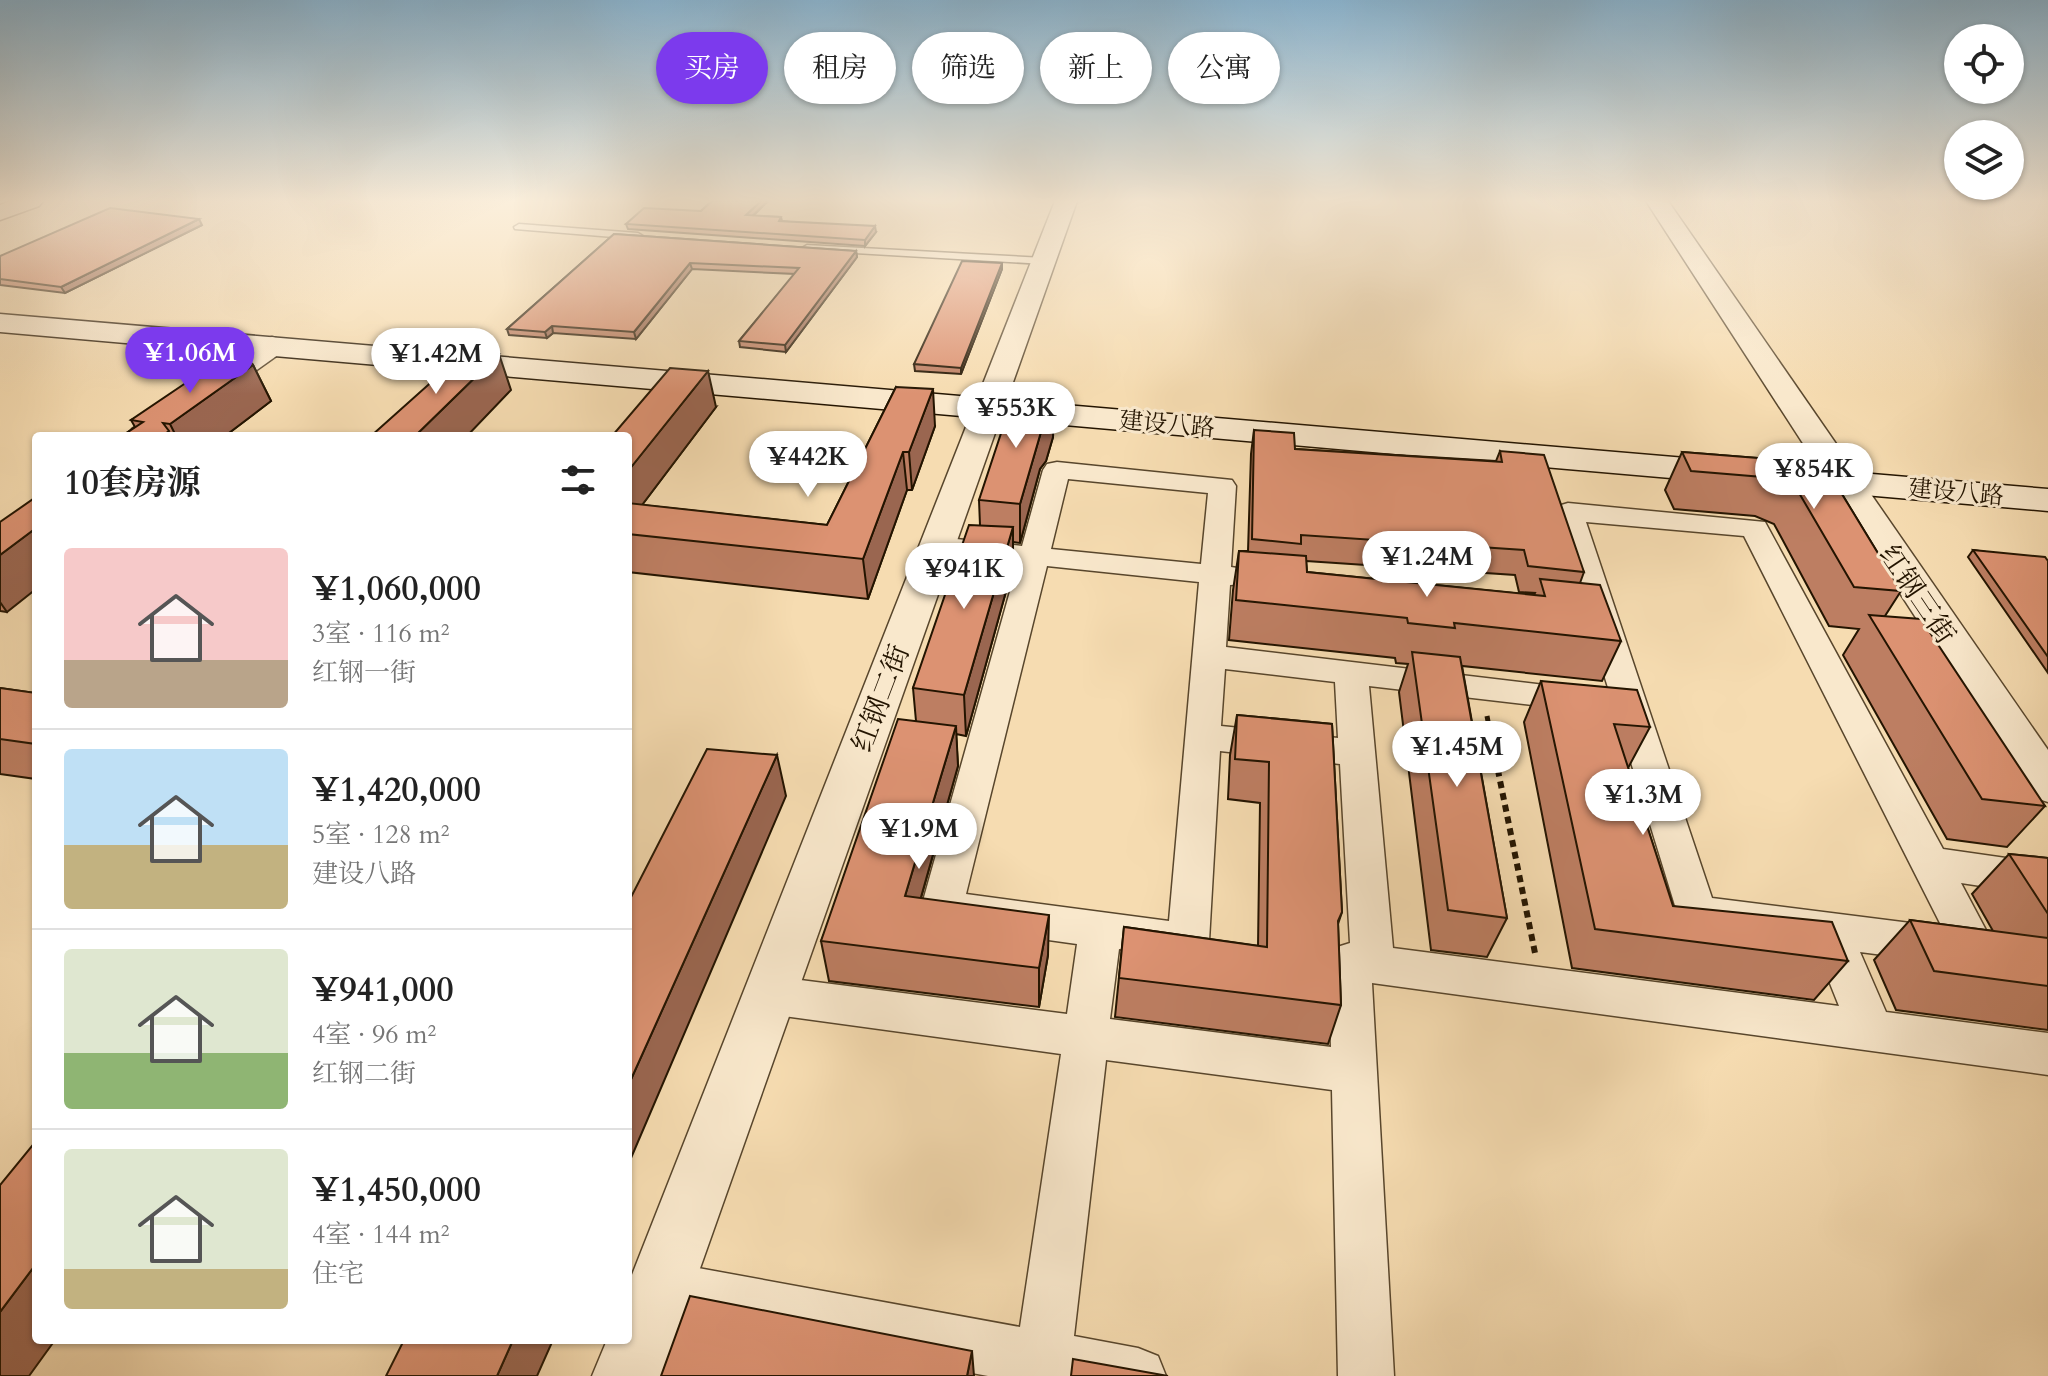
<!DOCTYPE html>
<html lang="zh">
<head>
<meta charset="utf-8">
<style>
	:root { --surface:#fff; --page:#f2f2f2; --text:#222; --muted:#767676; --line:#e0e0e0; --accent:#7c3aed }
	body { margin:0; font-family:Cardo,"Noto Serif SC",serif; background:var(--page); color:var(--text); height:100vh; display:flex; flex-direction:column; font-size:30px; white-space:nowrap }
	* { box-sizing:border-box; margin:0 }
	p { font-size:26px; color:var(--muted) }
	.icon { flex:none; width:44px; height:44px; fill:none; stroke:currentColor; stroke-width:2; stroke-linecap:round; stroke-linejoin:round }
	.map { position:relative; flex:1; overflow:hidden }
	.panel { position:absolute; left:32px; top:432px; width:600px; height:912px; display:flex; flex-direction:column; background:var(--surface); border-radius:8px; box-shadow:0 2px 6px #0004 }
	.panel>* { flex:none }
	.top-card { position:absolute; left:656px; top:32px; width:760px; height:72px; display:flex; gap:16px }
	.controls { position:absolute; left:1944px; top:24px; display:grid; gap:16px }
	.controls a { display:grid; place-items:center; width:80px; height:80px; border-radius:50%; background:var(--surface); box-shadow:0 2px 6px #0004; font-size:40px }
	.price { position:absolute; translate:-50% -68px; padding:0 18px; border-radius:28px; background:#fff; color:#222; font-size:26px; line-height:52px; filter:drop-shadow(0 2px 4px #0008) }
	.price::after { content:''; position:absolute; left:50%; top:48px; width:24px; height:18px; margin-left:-12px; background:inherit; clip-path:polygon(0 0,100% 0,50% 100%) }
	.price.active { background:var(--accent); color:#fff }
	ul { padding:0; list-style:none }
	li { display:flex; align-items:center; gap:24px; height:200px; padding:0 32px }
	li+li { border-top:2px solid var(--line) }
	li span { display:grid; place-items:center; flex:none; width:224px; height:160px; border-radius:8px; color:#555 }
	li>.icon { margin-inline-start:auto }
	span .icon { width:96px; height:96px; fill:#fffc; stroke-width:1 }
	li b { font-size:34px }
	h2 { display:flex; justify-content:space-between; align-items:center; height:96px; padding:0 32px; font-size:34px }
	.pill { padding:0 28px; border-radius:36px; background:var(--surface); box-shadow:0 2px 6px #0004; font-size:28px; line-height:72px }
	.pill.active { background:var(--accent); color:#fff }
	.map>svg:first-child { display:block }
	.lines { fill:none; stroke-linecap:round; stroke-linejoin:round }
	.service-casing { stroke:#58462c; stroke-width:3 }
	.minor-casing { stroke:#58462c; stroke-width:3 }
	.tertiary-casing { stroke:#58462c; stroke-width:3 }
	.secondary-casing { stroke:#231400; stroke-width:3 }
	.path-far1 { stroke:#231400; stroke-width:5; stroke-dasharray:6 4; stroke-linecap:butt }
	.path { stroke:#231400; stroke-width:6; stroke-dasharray:7 5; stroke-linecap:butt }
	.service { fill:#f9e8cc; fill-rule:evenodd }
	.minor { fill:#f9e8cc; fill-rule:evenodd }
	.tertiary { fill:#f9e8cc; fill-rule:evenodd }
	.secondary { fill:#f9e8cc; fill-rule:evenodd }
	.wall { fill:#bd7e62; stroke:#231400; stroke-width:2; fill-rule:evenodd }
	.shaded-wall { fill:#9a6650; stroke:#231400; stroke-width:2 }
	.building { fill:#dc9272; stroke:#231400; stroke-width:2 }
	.labels { text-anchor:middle; stroke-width:6; stroke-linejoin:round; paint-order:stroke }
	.far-street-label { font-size:24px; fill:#231400; stroke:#f9e8cc }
	.street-label { font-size:28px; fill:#231400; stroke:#f9e8cc }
</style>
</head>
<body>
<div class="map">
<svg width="2048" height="1376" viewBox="0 0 2048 1376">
	<rect width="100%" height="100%" fill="#f6dcb1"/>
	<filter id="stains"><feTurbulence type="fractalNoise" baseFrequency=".0025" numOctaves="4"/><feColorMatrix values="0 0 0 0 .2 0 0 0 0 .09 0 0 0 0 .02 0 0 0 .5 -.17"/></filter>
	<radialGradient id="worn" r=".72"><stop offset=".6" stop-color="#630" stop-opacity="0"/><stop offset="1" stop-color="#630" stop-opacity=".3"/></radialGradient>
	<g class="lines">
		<g class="service-casing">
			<g id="service">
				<polygon points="519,224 638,233 643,236 638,239 515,229 514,227"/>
				<polygon points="807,245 1044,258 1049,261 1044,264 803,250 802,248"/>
			</g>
		</g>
		<g class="minor-casing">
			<path id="minor" d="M1057,462L1232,480L1236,486L1231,567L1250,570L1254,577L1250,584L1230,585L1226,647L1595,691L1600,699L1595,707L1583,711L1369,686L1393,948L1839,1006L1815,946L1696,930L1681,925L1554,512L1558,506L1568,503L1765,522L1943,849L2048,864V896L1961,883L1996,949L1990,962L1975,967L1860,952L1886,1012L2048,1033V1075L1372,983L1394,1376H1338L1332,1090L1106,1060L1074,1336L1138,1348L1158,1356L1166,1376H988L660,1315L641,1307L633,1288L641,1269L660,1261L1020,1327L1061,1054L769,1014L753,1009L747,995L753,981L769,976L1067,1014L1077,944L942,925L927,920L921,908L1018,563L937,555L927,552L922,546L927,540L937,537L1022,546L1043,470L1047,464ZM1068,479L1208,493L1201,564L1051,549ZM1586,522L1744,536L1942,927L1712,898ZM1047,566L1199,582L1169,921L966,894ZM1225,669L1335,682L1338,738L1221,726ZM1220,751L1340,764L1350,943L1334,948L1328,961L1331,1047L1110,1019L1119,949L1188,959L1203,954L1209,941Z"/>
		</g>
		<g class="tertiary-casing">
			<g id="tertiary">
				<polygon points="1055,201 1077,201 662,1376 592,1376 607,1340 628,1340 628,1285"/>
				<polygon points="1646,201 1668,201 2048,750 2048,802 2032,797"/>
				<polygon points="272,337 282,340 286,346 282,352 164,436 127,436 132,429 262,340"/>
			</g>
		</g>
		<g class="secondary-casing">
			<g id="secondary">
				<polygon points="10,201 43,201 39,206 0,220 0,205"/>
				<polygon points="0,314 2048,489 2048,511 0,332"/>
			</g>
		</g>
		<polyline class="path-far1" points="1487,716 1493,748"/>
		<polyline class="path" points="1493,746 1535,953"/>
		<use href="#service" class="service"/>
		<use href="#minor" class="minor"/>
		<use href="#tertiary" class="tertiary"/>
		<use href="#secondary" class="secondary"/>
	</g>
	<g class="wall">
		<polygon points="712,201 768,201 753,216 781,217 782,221 876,232 865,246 628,229 626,224 701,211"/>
		<polygon points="202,225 65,293 0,285 0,256"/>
		<polygon points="614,234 856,251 857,257 786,352 740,347 739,341 795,274 692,269 636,339 553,333 547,338 509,335 507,329"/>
		<polygon points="1002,269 961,374 915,371 914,364"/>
		<polygon points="253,365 271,401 225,436 122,436 135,427 131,420"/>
		<polygon points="896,387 935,426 912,490 907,490 868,599 628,572 628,436 716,407 642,505 827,525"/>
		<polygon points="1054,400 1053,437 1046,461 1040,469 1020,543 1013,542 1013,566 966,736 956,734 958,766 921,898 1048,955 1039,1007 829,981 821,941 916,721 913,688 980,525 979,500"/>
		<path d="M1254,430L1295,449L1496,461L1500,451L1584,572L1580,583L1621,641L1602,681L1462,666L1507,918L1487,957L1431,950L1399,692L1408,664L1396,663L1395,658L1229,640L1233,590L1239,551H1248L1251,454ZM1306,561L1515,575L1519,592L1535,593L1534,595L1307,572Z"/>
		<polygon points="1682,452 1823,463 1901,591 1885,616 2045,806 2007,847 1947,839 1843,655 1859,629 1829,626 1774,524 1755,516 1674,509 1665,490"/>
		<polygon points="0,522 7,612 0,611"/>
		<polygon points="1973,550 2048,561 2048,673 1968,557"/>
		<polygon points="1541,681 1650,727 1628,768 1673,906 1848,961 1814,1000 1572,968 1524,722"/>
		<polygon points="0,688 36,693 36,779 0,774"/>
		<polygon points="1237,715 1332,724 1342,912 1338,924 1341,1005 1328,1044 1115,1017 1124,927 1258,946 1260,803 1228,799 1230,755"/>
		<polygon points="2009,854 2048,858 2048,1030 1896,1010 1874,960 1910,920 1993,931 1972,894"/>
	</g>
	<g class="shaded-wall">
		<polygon points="761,201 768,201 747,221 746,215"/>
		<polygon points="199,219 202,225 65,293 61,287"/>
		<polygon points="875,226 876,232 865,246 865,240"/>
		<polygon points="856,251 857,257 786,352 785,345"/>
		<polygon points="690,263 692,269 636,339 634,332"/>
		<polygon points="1002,263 1002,269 961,374 961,368"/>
		<polygon points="552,326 553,333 547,338 545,332"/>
		<polygon points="499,354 511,390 467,436 415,436"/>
		<polygon points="253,365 271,401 225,436 176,436 170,424"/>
		<polygon points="708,371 716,407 633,517 628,532 628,471"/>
		<polygon points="933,389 935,426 912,490 909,452"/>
		<polygon points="1054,400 1053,437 1046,461 1040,469 1020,543 1020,504 1041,432"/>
		<polygon points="903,452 907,490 868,599 863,559"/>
		<polygon points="1013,527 1013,566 966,736 964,695"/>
		<polygon points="36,528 36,589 7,612 0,602 0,555"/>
		<polygon points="956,726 958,766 910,936 905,896"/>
		<polygon points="777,755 786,796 628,1165 628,1086"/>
		<polygon points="1049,915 1048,955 1039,1007 1039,968"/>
		<polygon points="36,1264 36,1340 55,1340 29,1376 0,1376 0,1312"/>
		<polygon points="513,1340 553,1340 537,1376 497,1376"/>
		<polygon points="972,1351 974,1376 967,1376"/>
	</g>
	<g class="building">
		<polygon points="712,201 761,201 746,215 781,217 779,221 875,226 865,240 626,224 644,208 701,211"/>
		<polygon points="110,208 199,219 61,287 0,279 0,256"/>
		<polygon points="614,234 856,251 785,345 739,341 799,268 690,263 634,332 552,326 545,332 507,329"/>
		<polygon points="962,261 1002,263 961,368 914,364"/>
		<polygon points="239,347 253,365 170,424 163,423 169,431 162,436 122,436 143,422 131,420"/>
		<polygon points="465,352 499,354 415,436 371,436"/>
		<polygon points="670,368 708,371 628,471 628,436 612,436"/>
		<polygon points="896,387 933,389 909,452 903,452 863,559 628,534 628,503 827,525"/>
		<polygon points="1013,397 1054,400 1047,424 1041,432 1020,504 979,500"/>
		<polygon points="1254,430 1294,433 1295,449 1502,462 1500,451 1544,455 1584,572 1528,566 1524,550 1301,535 1301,544 1252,539"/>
		<polygon points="1682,452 1823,463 1901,591 1854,587 1795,486 1775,478 1691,471"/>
		<polygon points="36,497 36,528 0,555 0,522"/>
		<polygon points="969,525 1013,527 964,695 913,688"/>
		<polygon points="1973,550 2045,557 2048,561 2048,657"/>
		<polygon points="1239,551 1306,556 1307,572 1545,596 1540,579 1600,585 1621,641 1454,623 1455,628 1408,623 1407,618 1236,600"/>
		<polygon points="1869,615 1921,619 2045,806 1982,799"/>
		<polygon points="1412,652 1460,657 1507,918 1448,910"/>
		<polygon points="1541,681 1637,690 1650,727 1614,724 1673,906 1832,922 1848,961 1595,929"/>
		<polygon points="0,688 36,693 36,744 0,739"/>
		<polygon points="1237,715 1332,724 1342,912 1338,921 1341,1005 1119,978 1124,927 1267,947 1269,762 1235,759"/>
		<polygon points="898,719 956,726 905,896 1049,915 1039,968 821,941"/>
		<polygon points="707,749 777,755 628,1086 628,903"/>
		<polygon points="2009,854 2048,858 2048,914"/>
		<polygon points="1910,920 2048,938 2048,986 1934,971"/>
		<polygon points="36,1141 36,1264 0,1312 0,1185"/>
		<polygon points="690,1296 972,1351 967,1376 661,1376"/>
		<polygon points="404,1340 513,1340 497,1376 386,1376"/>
		<polygon points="1073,1359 1168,1376 1071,1376"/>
	</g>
	<linearGradient id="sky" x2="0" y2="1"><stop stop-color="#8ab6d3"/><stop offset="0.51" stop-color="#fbefdc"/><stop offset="1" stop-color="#fbefdc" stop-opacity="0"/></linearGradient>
	<rect width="2048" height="394" fill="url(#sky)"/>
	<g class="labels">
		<g class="far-street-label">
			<text transform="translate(1167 424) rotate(5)" y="8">建设八路</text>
			<text transform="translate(1956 492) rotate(5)" y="8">建设八路</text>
		</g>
		<g class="street-label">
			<text transform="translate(1918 594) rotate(56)" y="10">红钢三街</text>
			<text transform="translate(880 698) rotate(-69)" y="10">红钢二街</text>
		</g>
	</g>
	<rect width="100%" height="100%" filter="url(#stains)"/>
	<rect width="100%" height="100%" fill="url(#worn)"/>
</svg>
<div class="controls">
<a><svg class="icon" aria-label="locate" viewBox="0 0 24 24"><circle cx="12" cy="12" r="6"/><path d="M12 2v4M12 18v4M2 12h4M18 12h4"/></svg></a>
<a><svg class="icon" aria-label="layers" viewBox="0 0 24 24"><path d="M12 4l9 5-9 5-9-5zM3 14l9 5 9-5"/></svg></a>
</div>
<b class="price active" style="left:190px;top:395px">¥1.06M</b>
<b class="price" style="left:436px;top:396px">¥1.42M</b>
<b class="price" style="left:1016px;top:450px">¥553K</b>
<b class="price" style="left:808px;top:499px">¥442K</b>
<b class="price" style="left:1814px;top:511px">¥854K</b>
<b class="price" style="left:1427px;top:599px">¥1.24M</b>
<b class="price" style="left:964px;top:611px">¥941K</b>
<b class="price" style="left:1457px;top:789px">¥1.45M</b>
<b class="price" style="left:1643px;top:837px">¥1.3M</b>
<b class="price" style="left:919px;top:871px">¥1.9M</b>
<div class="top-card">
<a class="pill active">买房</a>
<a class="pill">租房</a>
<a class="pill">筛选</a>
<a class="pill">新上</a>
<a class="pill">公寓</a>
</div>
<section class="panel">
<h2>10套房源<svg class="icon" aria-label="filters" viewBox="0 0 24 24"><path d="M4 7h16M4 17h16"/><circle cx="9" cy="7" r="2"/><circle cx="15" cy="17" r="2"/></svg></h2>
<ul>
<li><span style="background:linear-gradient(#f6c9c9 70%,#b9a48a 0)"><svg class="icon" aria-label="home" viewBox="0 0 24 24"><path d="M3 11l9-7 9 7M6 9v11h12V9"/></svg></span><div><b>¥1,060,000</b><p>3室 · 116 m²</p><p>红钢一街</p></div></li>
<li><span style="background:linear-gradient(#bfe0f5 60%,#c2b280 0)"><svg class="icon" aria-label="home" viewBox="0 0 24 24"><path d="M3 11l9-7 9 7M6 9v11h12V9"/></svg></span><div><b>¥1,420,000</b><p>5室 · 128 m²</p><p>建设八路</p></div></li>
<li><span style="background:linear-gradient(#dfe7d0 65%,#8fb573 0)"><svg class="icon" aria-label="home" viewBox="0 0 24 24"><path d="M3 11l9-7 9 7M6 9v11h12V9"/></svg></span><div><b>¥941,000</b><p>4室 · 96 m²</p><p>红钢二街</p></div></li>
<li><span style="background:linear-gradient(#dfe7d0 75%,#c2b280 0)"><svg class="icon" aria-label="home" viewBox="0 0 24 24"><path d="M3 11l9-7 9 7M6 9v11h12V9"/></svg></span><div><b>¥1,450,000</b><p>4室 · 144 m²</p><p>住宅</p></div></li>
</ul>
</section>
</div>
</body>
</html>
